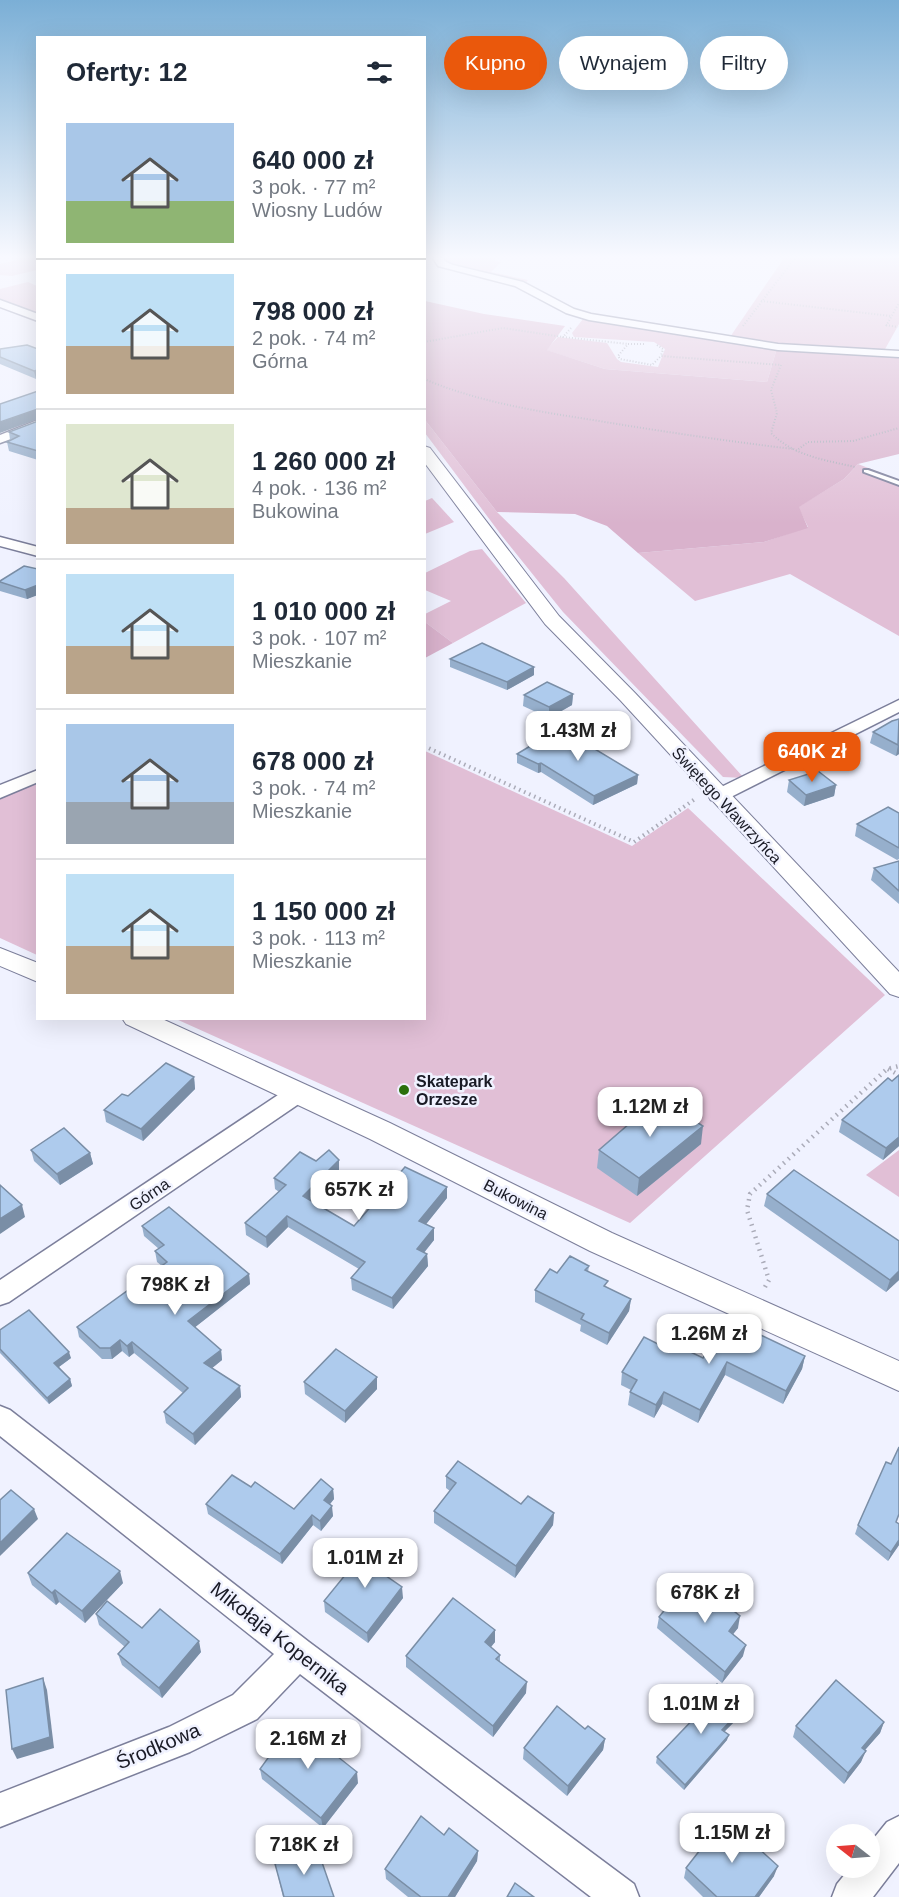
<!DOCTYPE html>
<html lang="pl">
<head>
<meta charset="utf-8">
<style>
	:root { --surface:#fff; --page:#f2f2f3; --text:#1f2937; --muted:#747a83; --line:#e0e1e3; --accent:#ea580c }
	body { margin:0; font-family:Arial,sans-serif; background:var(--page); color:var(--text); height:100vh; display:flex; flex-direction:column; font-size:22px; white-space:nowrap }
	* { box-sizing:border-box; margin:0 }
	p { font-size:20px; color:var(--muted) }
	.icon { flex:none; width:33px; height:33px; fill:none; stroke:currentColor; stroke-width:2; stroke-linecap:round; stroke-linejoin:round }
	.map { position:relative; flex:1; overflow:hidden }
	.side { position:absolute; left:36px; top:36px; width:390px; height:984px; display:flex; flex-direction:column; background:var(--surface); border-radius:0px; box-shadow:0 6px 24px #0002 }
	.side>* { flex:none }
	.guide { position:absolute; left:444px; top:36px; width:364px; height:54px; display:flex; gap:12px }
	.needle { width:39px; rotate:287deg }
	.tools { position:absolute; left:826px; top:1824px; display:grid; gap:12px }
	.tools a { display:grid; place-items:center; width:54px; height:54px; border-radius:50%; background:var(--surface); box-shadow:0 6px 24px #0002; font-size:30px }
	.price { position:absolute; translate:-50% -51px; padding:0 14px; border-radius:12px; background:#fff; color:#222; font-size:20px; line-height:39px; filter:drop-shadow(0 2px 3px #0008) }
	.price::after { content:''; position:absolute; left:50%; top:36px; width:18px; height:14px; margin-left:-9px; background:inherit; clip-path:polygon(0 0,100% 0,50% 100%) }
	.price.selected { background:var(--accent); color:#fff }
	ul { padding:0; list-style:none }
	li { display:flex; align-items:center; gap:18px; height:150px; padding:0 30px }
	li+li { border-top:2px solid var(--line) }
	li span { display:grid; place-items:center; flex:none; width:168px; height:120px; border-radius:0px; color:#555 }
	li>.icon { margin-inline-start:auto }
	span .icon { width:72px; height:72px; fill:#fffc; stroke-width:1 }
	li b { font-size:26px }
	h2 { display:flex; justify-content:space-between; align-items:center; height:72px; padding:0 30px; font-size:26px }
	.pill { padding:0 21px; border-radius:27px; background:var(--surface); box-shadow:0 6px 24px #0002; font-size:21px; line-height:54px }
	.pill.selected { background:var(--accent); color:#fff }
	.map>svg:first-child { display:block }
	.green { fill:#e1bfd6 }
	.forest { fill:#d9b2cc }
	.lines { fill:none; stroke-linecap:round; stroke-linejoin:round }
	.service-casing { stroke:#7c7f9b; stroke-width:4 }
	.minor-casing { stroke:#7c7f9b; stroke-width:3 }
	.tertiary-casing { stroke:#7c7f9b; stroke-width:2 }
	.path-far2 { stroke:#abacb9; stroke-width:2; stroke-dasharray:1 2; stroke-linecap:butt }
	.path-far1 { stroke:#abacb9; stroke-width:4; stroke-dasharray:1.5 4; stroke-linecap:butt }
	.path { stroke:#abacb9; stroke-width:4.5; stroke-dasharray:1.5 5; stroke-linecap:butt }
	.service { fill:#fff; fill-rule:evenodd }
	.minor { fill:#fff; fill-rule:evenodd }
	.tertiary { fill:#fff; fill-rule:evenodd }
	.wall { fill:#96afcc }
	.shaded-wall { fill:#7a8ea6 }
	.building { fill:#aecbed; stroke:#7a8ea6; stroke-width:1.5 }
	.poi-dot { fill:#2a6f0b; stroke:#f0f2ff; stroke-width:2 }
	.labels { text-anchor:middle; stroke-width:5; stroke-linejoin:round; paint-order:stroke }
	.street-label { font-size:16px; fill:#191a25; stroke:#f0f2ff }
	.poi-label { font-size:16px; font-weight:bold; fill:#191a25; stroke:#f0f2ff; text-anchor:start }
	.near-street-label { font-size:20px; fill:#191a25; stroke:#f0f2ff }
</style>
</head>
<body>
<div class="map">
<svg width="899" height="1897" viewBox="0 0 899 1897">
	<rect width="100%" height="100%" fill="#f0f2ff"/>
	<g class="green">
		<polygon points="13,258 37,258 37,270 12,276 0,275 0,264 17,260"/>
		<polygon points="445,258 496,258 494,261 501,262 491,272 528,280 525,284 447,263"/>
		<polygon points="784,258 899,258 899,324 884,351 792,346 730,337"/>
		<polygon points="28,282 37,286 37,313 0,299 0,289"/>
		<polygon points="583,319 777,348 767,382 605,369 546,350 558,337 607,343 617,359 621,362 658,367 665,349 654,342 574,337 572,333"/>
		<polygon points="425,420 497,512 564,578 744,778 723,777 563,612 502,536 425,433"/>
		<polygon points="858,464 899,480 899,636 790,574 695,601 638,553 764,542 808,527 798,507 844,479"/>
		<polygon points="432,498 454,522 425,534 425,501"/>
		<polygon points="482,549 526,603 453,643 425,622 425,614 451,601 425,590 425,573 470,551"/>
		<polygon points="425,751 632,846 688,808 885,995 630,1223 176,1019 424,1018"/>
		<polygon points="37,775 37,955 0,938 0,793"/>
		<polygon points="899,1150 899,1197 866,1175"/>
	</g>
	<g class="forest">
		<polygon points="425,301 484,314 565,326 547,350 605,369 767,382 777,348 899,357 899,454 858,464 844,479 799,507 808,528 764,542 638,553 607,526 575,514 497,512 425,420"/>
		<polygon points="425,622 453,643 425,658 424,658"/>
	</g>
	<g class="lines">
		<g class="service-casing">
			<polygon id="service" points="864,470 868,470 899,481 899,485 864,472"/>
		</g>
		<g class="minor-casing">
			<g id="minor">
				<polygon points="433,258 443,258 446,262 453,265 523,282 574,309 591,314 778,344 899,351 899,357 778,350 589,320 566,313 515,286 438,266"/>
				<polygon points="0,300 38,314 38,321 0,307"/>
				<polygon points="38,420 38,429 0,443 0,435"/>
				<polygon points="0,537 38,547 38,556 0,546"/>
				<polygon points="899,700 899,712 725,800 711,800 709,796 711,792"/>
				<polygon points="38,770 38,782 0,798 0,785"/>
				<polygon points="298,1085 306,1087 310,1093 306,1099 9,1302 0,1305 0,1280 290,1087"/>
				<polygon points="0,1406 10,1410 309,1642 634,1884 639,1897 591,1897 300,1674 257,1719 190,1752 0,1827 0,1793 169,1727 233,1695 274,1654 0,1436"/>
				<polygon points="899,1816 899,1863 873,1897 832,1897 837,1884 850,1868 870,1868 870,1843 887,1822"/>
			</g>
		</g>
		<g class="tertiary-casing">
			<g id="tertiary">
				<polygon points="424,446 430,448 559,616 635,693 899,972 899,997 890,994 621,701 545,624 424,462"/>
				<polygon points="0,948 38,963 38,982 0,966"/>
				<polygon points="122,1018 160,1018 390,1123 612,1233 899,1361 899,1391 590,1251 370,1139 126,1024"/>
			</g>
		</g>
		<g class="path-far2">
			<polyline points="761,301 891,316"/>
			<polyline points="886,325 898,327"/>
			<polyline points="743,326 795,258"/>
			<polyline points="886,326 899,303"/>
			<polyline points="571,328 563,337 628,344"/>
			<polyline points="424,342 503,328 563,337"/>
			<polyline points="644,344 628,344 618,356 620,359 652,365 661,356"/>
			<polyline points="657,345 663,349 661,356 781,365"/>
			<path d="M781,365L771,390L777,413L771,433C794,456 825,460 855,467"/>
			<path d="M424,379C479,402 535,411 593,420C659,431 726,441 793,449"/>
			<polyline points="796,451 808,442 853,441 899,428"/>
		</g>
		<polyline class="path-far1" points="424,746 634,842 695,799"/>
		<g class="path">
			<polyline points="888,1069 899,1075"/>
			<polyline points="765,1287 769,1280 747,1210 750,1194 887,1069 899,1066"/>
		</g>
		<use href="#service" class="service"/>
		<use href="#minor" class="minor"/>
		<use href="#tertiary" class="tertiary"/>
	</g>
	<g class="wall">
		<polygon points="0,349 38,349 36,379 0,364"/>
		<polygon points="38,421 38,460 9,451 7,442 10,440 9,432"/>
		<polygon points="24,566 36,595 27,599 0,591 0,581"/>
		<polygon points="450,659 534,667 534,675 507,690 450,667"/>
		<polygon points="573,694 572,705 549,718 523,706 524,695"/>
		<polygon points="899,719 899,754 896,756 870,743 873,732"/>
		<polygon points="517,754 638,775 637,784 593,805 541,772 538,773 517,763"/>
		<polygon points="789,780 836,785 834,796 804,806 787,792"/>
		<polygon points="899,813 899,859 897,860 855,836 857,824"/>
		<polygon points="899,861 899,904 871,880 874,868"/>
		<polygon points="899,1075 899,1146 883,1160 839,1132 842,1120"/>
		<polygon points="194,1077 195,1089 143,1141 106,1122 104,1110 128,1096"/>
		<polygon points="701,1144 637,1196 597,1168 599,1150"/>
		<polygon points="31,1150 90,1153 93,1164 60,1185 34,1161"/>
		<polygon points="339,1160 339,1171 311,1201 354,1226 447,1198 426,1224 434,1228 434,1240 424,1253 427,1254 428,1266 393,1309 352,1290 351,1278 359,1269 288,1227 267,1248 246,1235 245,1223 279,1192 275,1189 274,1178 316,1161"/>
		<polygon points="767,1194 899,1280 886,1292 764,1206"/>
		<polygon points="142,1226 249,1274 250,1284 195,1327 221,1350 222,1360 212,1368 240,1386 241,1397 195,1445 166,1423 164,1412 183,1393 134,1353 129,1357 122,1351 112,1359 102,1359 79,1337 77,1327 162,1266 157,1262 155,1251 159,1249 144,1236"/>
		<polygon points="589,1266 588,1272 608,1288 631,1299 629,1311 607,1345 580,1331 581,1325 535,1302 535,1290 557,1273"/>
		<polygon points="0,1330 71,1358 59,1367 70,1379 72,1386 49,1404 0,1353"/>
		<polygon points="666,1348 703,1358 805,1356 802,1369 783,1404 725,1375 698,1423 662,1404 654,1418 628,1405 630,1392 631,1390 621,1385 622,1372"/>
		<polygon points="377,1377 377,1389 345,1423 305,1394 304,1382"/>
		<polygon points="446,1476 521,1504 554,1513 553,1525 515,1578 434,1523 434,1511 450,1491 446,1488"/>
		<polygon points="251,1487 294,1509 333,1489 334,1499 330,1504 333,1516 321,1531 313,1525 282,1564 208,1514 206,1504"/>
		<polygon points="896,1523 899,1545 888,1561 855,1534 858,1525"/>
		<polygon points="395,1557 395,1568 388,1577 403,1598 368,1643 325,1612 324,1601"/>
		<polygon points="28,1574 123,1583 85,1623 59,1602 56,1605 32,1585"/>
		<polygon points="96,1614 142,1628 201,1652 162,1698 122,1665 118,1654 125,1647 99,1625"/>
		<polygon points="659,1617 738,1628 733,1634 743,1656 722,1683 657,1628"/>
		<polygon points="495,1630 495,1642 491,1647 500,1655 500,1662 526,1693 493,1737 406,1667 406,1656"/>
		<polygon points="696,1707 743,1708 742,1714 725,1731 727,1740 684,1790 656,1763 657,1757 698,1715 695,1712"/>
		<polygon points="884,1722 880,1733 865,1750 861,1762 844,1784 793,1737 796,1726"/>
		<polygon points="585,1729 605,1739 603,1750 567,1796 523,1759 524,1748"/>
		<polygon points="260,1769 358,1783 323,1828 262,1779"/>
		<polygon points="444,1835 478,1851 477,1861 455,1897 408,1897 386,1879 385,1869"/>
		<polygon points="275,1864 334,1897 283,1897"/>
		<polygon points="686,1868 774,1876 759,1897 703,1897 684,1878"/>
	</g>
	<g class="shaded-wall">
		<polygon points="38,370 38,378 36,379 34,371"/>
		<polygon points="38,409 38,419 0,433 0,422"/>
		<polygon points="38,585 38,595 27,599 25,590"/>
		<polygon points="534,667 534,675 507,690 507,682"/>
		<polygon points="573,694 572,705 549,718 549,707"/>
		<polygon points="898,745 899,745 899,754 896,756"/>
		<polygon points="541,763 541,772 538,773 538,764"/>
		<polygon points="638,775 637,784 593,805 594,796"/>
		<polygon points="836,785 834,796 804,806 806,795"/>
		<polygon points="194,1077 195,1089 143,1141 141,1129"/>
		<polygon points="703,1126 701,1144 637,1196 639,1178"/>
		<polygon points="899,1137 899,1146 883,1160 886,1148"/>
		<polygon points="90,1153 93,1164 60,1185 57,1174"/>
		<polygon points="339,1160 339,1171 304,1207 303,1196"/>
		<polygon points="447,1187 447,1198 419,1233 419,1221"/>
		<polygon points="22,1205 25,1217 0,1234 0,1219"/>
		<polygon points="287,1216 288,1227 267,1248 266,1237"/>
		<polygon points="434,1228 434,1240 417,1261 417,1249"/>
		<polygon points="427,1254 428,1266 393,1309 392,1298"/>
		<polygon points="899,1271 899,1280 886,1292 890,1280"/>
		<polygon points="249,1274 250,1284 189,1332 188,1321"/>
		<polygon points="631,1299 629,1311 607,1345 609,1333"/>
		<polygon points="120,1340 122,1351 112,1359 110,1348"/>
		<polygon points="132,1342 134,1353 129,1357 127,1346"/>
		<polygon points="221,1350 222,1360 206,1373 204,1363"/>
		<polygon points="69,1352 71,1358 56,1369 54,1363"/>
		<polygon points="805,1356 802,1369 783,1404 786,1391"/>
		<polygon points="727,1362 725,1375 698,1423 700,1410"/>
		<polygon points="377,1377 377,1389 345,1423 345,1411"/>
		<polygon points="70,1379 72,1386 49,1404 47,1398"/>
		<polygon points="240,1386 241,1397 195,1445 193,1434"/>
		<polygon points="664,1392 662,1404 654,1418 656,1405"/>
		<polygon points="333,1489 334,1499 325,1510 324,1500"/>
		<polygon points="332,1506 333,1516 321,1531 320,1521"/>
		<polygon points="34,1509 38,1519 0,1556 0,1543"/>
		<polygon points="554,1513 553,1525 515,1578 516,1566"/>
		<polygon points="312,1515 313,1525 282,1564 280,1554"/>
		<polygon points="899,1540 899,1545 888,1561 891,1552"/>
		<polygon points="395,1557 395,1568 383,1584 382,1573"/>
		<polygon points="120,1571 123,1583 85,1623 82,1611"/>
		<polygon points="402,1587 403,1598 368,1643 367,1633"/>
		<polygon points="55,1590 59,1602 56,1605 52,1593"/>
		<polygon points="740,1616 738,1628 726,1643 729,1631"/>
		<polygon points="495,1630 495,1642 485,1654 485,1642"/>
		<polygon points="199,1641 201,1652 162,1698 159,1688"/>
		<polygon points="746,1645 743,1656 722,1683 725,1672"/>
		<polygon points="43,1678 47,1690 54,1748 17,1759 12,1749"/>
		<polygon points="527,1682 526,1693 493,1737 493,1726"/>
		<polygon points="743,1708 742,1714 721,1735 722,1730"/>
		<polygon points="884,1722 880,1733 857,1759 862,1748"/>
		<polygon points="729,1735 727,1740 684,1790 685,1785"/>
		<polygon points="605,1739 603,1750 567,1796 568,1786"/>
		<polygon points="866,1751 861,1762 844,1784 848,1773"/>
		<polygon points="357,1772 358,1783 323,1828 321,1818"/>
		<polygon points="478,1851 477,1861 455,1897 448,1897"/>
		<polygon points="778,1866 774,1876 759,1897 755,1897"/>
	</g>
	<g class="building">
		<polygon points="27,345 38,349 38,370 34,371 0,357 0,349"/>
		<polygon points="38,391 38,409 0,422 0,404"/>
		<polygon points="38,421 38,451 7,442 19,436 9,432"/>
		<polygon points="24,566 38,569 38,585 25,590 0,582 0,581"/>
		<polygon points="482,643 534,667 507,682 450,659"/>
		<polygon points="547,682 573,694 549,707 524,695"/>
		<polygon points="899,719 898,745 873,732 892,721"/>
		<polygon points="560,728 638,775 594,796 541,763 538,764 517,754"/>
		<polygon points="818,771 836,785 806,795 789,780"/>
		<polygon points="888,807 899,813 899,848 857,824"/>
		<polygon points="899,861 899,891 874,868"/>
		<polygon points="166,1063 194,1077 141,1129 104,1110 122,1094 128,1096"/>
		<polygon points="899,1075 899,1137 886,1148 842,1120 888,1078 892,1081"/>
		<polygon points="659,1098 703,1126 639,1178 599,1150"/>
		<polygon points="64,1128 90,1153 57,1174 31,1150"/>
		<polygon points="329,1150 339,1160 303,1196 354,1226 405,1167 447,1187 419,1221 434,1228 417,1249 427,1254 392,1298 351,1278 365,1262 287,1216 266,1237 245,1223 286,1185 274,1178 300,1152 316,1161"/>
		<polygon points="794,1170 899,1241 899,1271 890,1280 767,1194"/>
		<polygon points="0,1185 22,1205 0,1219"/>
		<polygon points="169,1207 249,1274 188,1321 221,1350 204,1363 240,1386 193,1434 164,1412 188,1388 132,1342 127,1346 120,1340 110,1348 100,1348 77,1327 167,1262 155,1251 164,1245 142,1226"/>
		<polygon points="570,1256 589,1266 585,1270 608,1281 604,1286 631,1299 609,1333 581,1319 584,1314 535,1290 550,1269 557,1273"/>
		<polygon points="29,1310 69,1352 54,1363 70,1379 47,1398 0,1349 0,1330"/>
		<polygon points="727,1319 805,1356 786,1391 727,1362 700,1410 664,1392 656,1405 630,1392 637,1380 622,1372 644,1337 666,1348 670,1342 703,1358"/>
		<polygon points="336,1349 377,1377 345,1411 304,1382"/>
		<polygon points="899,1447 899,1514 896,1522 899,1524 899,1540 891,1552 858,1525 886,1462 891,1464"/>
		<polygon points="458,1461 521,1504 528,1496 554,1513 516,1566 434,1511 456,1483 446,1476"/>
		<polygon points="232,1475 251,1487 255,1482 294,1509 321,1479 333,1489 324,1500 332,1506 320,1521 312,1515 280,1554 206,1504"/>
		<polygon points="11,1490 34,1509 0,1543 0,1500"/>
		<polygon points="67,1533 120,1571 82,1611 55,1590 52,1593 28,1573"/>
		<polygon points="372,1542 395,1557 382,1573 402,1587 367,1633 324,1601"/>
		<polygon points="691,1577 740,1616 729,1631 746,1645 725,1672 659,1617"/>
		<polygon points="453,1598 495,1630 485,1642 500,1655 496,1659 527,1682 493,1726 406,1656"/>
		<polygon points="107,1601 142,1628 160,1609 199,1641 159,1688 118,1654 129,1642 96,1614"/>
		<polygon points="43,1678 50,1737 12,1749 6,1690"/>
		<polygon points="836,1680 884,1722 862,1748 866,1751 848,1773 796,1726"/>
		<polygon points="717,1684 743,1708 722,1730 729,1735 685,1785 657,1757 701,1711 696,1707"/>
		<polygon points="557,1706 585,1729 588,1726 605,1739 568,1786 524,1748"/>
		<polygon points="294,1722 357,1772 321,1818 260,1769"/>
		<polygon points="421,1816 444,1835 449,1828 478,1851 448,1897 421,1897 385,1869"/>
		<polygon points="725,1818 778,1866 755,1897 717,1897 686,1868"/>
		<polygon points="316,1845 334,1897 284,1897 275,1864"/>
		<polygon points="515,1883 534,1897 507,1897"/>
	</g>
	<linearGradient id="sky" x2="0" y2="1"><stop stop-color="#7bafd6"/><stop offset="0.49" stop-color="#f8f9ff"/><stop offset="1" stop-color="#f8f9ff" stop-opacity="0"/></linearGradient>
	<rect width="899" height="524" fill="url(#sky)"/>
	<circle class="poi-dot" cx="404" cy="1090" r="6"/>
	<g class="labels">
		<g class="street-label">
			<text transform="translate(727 805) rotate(47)" y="6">Świętego Wawrzyńca</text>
			<text transform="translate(149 1194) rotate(-34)" y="6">Górna</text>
			<text transform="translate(516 1199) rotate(27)" y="6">Bukowina</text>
		</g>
		<g class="poi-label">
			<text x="416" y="1087">Skatepark<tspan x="416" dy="18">Orzesze</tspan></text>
		</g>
		<g class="near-street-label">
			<text transform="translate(280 1638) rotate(38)" y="7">Mikołaja Kopernika</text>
			<text transform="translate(158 1746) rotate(-23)" y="7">Środkowa</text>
		</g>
	</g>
</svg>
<div class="tools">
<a><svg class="needle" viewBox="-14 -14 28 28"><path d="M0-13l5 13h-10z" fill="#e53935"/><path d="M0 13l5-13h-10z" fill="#747a83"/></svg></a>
</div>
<b class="price" style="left:578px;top:762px">1.43M zł</b>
<b class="price selected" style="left:812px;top:783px">640K zł</b>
<b class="price" style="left:650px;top:1138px">1.12M zł</b>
<b class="price" style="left:359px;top:1221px">657K zł</b>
<b class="price" style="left:175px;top:1316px">798K zł</b>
<b class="price" style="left:709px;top:1365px">1.26M zł</b>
<b class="price" style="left:365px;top:1589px">1.01M zł</b>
<b class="price" style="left:705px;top:1624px">678K zł</b>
<b class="price" style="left:701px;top:1735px">1.01M zł</b>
<b class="price" style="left:308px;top:1770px">2.16M zł</b>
<b class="price" style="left:732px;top:1864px">1.15M zł</b>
<b class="price" style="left:304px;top:1876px">718K zł</b>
<div class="guide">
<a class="pill selected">Kupno</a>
<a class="pill">Wynajem</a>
<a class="pill">Filtry</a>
</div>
<section class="side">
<h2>Oferty: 12<svg class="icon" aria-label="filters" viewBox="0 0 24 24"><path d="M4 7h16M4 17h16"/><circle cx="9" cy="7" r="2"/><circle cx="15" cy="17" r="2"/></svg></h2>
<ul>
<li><span style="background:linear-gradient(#a9c7e8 65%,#8fb573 0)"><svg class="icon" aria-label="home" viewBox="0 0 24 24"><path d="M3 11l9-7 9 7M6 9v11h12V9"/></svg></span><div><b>640 000 zł</b><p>3 pok. · 77 m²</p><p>Wiosny Ludów</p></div></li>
<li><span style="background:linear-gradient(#bfe0f5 60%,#b9a48a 0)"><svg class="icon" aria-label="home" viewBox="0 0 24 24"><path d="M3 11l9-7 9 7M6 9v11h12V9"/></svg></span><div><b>798 000 zł</b><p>2 pok. · 74 m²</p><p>Górna</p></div></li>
<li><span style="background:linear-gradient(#dfe7d0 70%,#b9a48a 0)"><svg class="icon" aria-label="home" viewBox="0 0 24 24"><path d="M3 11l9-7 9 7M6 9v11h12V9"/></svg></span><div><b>1 260 000 zł</b><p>4 pok. · 136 m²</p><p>Bukowina</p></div></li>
<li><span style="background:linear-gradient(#bfe0f5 60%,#b9a48a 0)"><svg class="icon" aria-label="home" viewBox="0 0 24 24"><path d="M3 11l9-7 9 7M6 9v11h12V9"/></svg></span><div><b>1 010 000 zł</b><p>3 pok. · 107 m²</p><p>Mieszkanie</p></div></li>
<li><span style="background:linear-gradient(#a9c7e8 65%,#9aa5b1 0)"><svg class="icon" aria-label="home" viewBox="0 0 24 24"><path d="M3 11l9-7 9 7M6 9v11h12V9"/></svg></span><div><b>678 000 zł</b><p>3 pok. · 74 m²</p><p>Mieszkanie</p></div></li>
<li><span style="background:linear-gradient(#bfe0f5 60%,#b9a48a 0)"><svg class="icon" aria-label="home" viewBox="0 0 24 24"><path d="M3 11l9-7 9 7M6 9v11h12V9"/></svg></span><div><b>1 150 000 zł</b><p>3 pok. · 113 m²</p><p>Mieszkanie</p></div></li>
</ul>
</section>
</div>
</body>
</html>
